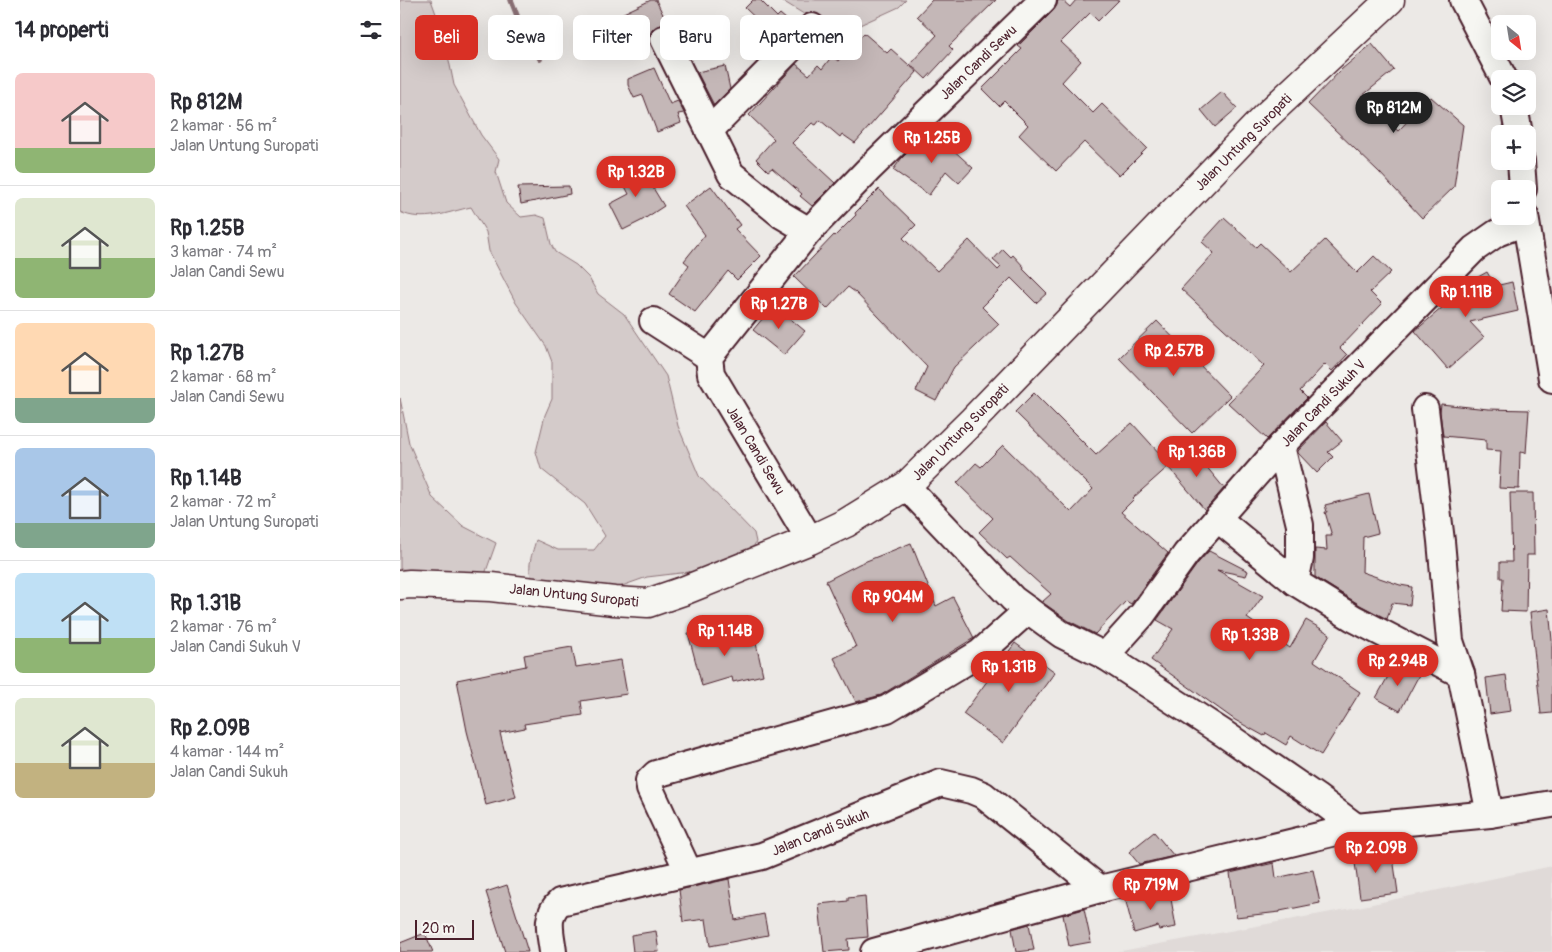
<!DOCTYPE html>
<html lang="id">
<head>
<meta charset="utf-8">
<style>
	:root { --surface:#fff; --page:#f7f7f7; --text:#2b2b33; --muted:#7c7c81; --line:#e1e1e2; --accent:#d93025 }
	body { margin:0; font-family:Pangolin,sans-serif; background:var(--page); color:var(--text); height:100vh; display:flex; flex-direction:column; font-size:19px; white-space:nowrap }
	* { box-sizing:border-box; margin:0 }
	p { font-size:16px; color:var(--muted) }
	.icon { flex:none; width:28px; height:28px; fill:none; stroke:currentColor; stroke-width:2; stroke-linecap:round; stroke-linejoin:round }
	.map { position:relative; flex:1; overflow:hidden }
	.panel { display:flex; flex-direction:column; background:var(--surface); width:400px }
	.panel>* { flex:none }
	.banner { position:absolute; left:15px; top:15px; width:475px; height:45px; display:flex; gap:10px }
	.needle { width:32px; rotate:150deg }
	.controls { position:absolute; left:1091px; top:15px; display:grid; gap:10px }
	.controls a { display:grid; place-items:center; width:45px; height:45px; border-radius:8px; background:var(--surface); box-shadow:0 5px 20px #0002; font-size:25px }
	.scale { position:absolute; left:15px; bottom:12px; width:59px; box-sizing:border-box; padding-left:5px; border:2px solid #4a1f2b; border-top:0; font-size:14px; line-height:18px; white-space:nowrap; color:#4a1f2b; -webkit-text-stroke:4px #f6f6f2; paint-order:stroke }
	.price { position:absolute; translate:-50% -42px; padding:0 11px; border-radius:18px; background:var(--accent); color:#fff; font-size:16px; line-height:32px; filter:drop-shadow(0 1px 2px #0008) }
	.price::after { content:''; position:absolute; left:50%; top:30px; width:15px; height:11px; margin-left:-8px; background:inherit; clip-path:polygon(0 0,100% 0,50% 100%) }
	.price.current { background:#222; color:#fff }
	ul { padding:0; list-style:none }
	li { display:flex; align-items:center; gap:15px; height:125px; padding:0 15px }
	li+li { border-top:1px solid var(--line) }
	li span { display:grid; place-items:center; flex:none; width:140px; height:100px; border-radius:8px; color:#555 }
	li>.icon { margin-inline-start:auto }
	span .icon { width:60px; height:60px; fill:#fffc; stroke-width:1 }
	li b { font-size:21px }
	h2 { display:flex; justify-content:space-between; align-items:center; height:60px; padding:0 15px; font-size:21px }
	.tag { padding:0 18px; border-radius:8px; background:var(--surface); box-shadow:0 5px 20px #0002; font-size:18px; line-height:45px }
	.tag.current { background:var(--accent); color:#fff }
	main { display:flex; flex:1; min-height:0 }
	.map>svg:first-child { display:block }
	.built { fill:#e0dad8 }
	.green { fill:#d4cbca; stroke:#8f757a }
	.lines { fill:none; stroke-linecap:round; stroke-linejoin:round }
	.stream { stroke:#886e73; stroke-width:5.5 }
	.building { fill:#c4b7b7; stroke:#4a1f2b }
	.minor-casing { stroke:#4a1f2b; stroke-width:30 }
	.major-casing { stroke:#4a1f2b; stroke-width:31 }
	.minor { stroke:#f6f6f2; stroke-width:26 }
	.major { stroke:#f6f6f2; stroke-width:28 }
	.labels { text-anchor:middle; stroke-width:5; stroke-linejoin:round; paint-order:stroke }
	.street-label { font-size:14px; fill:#4a1f2b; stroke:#f6f6f2 }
</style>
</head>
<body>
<main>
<section class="panel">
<h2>14 properti<svg class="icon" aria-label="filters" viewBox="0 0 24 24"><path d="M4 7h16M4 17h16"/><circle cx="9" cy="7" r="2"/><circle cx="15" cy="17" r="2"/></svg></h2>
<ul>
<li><span style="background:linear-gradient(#f6c9c9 75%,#8fb573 0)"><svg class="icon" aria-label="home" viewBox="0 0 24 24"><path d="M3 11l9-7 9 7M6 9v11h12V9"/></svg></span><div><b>Rp 812M</b><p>2 kamar · 56 m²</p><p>Jalan Untung Suropati</p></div></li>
<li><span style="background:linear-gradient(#dfe7d0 60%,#8fb573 0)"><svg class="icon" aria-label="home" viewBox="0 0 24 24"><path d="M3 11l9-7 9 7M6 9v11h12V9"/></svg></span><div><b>Rp 1.25B</b><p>3 kamar · 74 m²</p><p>Jalan Candi Sewu</p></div></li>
<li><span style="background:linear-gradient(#ffd9b3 75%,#7fa58c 0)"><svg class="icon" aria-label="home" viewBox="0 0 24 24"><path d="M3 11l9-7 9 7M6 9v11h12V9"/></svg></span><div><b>Rp 1.27B</b><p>2 kamar · 68 m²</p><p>Jalan Candi Sewu</p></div></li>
<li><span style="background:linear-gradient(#a9c7e8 75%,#7fa58c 0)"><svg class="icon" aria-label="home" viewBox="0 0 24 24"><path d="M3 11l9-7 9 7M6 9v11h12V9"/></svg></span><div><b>Rp 1.14B</b><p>2 kamar · 72 m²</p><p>Jalan Untung Suropati</p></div></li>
<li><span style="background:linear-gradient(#bfe0f5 65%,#8fb573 0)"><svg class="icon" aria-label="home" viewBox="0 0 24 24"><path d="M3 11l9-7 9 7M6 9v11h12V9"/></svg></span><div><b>Rp 1.31B</b><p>2 kamar · 76 m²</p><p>Jalan Candi Sukuh V</p></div></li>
<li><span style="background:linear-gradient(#dfe7d0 65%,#c2b280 0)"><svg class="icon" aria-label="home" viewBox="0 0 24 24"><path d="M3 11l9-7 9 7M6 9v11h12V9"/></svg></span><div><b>Rp 2.09B</b><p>4 kamar · 144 m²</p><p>Jalan Candi Sukuh</p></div></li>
</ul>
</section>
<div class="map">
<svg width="1152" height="952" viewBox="0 0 1152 952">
	<rect width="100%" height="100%" fill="#ece9e6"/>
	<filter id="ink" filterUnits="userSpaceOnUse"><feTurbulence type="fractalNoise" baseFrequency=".02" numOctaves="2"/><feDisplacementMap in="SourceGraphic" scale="10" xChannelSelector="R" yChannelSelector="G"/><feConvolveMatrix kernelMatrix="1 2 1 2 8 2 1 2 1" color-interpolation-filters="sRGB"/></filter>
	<g filter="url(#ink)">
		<polygon class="built" points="1152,866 1152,952 716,952 958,907"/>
		<g class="green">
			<path d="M0,0H31L44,36L54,85L81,135L99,159L96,172L106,203L121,217L136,215L145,218L151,244L155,252L176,265L189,278L198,294L224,314L266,376L278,426L299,476L354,533L356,542L351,551L306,570L247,577L205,592L136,587C125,570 131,558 136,540L158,550H194L205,536L185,504L141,469L136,452L145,415L152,399V362L146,346L116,303L89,251L86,232L71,207C48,212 23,223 0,212Z"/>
			<polygon points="381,0 506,0 499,7 438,35"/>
			<polygon points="0,398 9,443 32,497 63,526 96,543 84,577 0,569"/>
		</g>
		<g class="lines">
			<polyline class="stream" points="111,0 121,26 140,59"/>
		</g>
		<g class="building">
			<polygon points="251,0 256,0 268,25 257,26 252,30 249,37 229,47 215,17"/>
			<polygon points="353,0 360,0 377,17 380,14 393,25 377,41 364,30 366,28 345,8"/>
			<polygon points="532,0 596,0 549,46 553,50 526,79 510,64 537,35 517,16"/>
			<polygon points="658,0 662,0 670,7 676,0 719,0 698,21 690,13 661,42 681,61 662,82 693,113 702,104 747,148 719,176 684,142 656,171 619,135 628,125 604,101 599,106 582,89 622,49 618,46 653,11 657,5"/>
			<polygon points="464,33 487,53 491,49 517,72 455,143 442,134 440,137 420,120 416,125 412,123 392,143 435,183 412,206 400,196 402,194 372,168 368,171 356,159 374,139 349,115 396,64 409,75 418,65 422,69 432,56 438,61"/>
			<polygon points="972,44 994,70 962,96 998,131 1031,97 1063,125 1054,187 1022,218 979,172 908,104 942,69"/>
			<polygon points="325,66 330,89 314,105 297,72"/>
			<polygon points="254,68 270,104 278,101 284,113 278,114 281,123 257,132 243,95 234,98 228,85 228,79"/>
			<polygon points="822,92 837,108 815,127 801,110"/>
			<polygon points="525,135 531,141 537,135 573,168 559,183 546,171 529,195 493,170 501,159"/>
			<polygon points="244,162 251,175 247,178 264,206 241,221 223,230 210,204 229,194 219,175"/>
			<polygon points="169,186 170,194 121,204 118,187"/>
			<polygon points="311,186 340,225 335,229 361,256 337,280 328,271 295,312 269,294 289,265 284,261 305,235 284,206"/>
			<polygon points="479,189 516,225 503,238 537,271 569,240 598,270 601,267 593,260 603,249 611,257 613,255 624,267 623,269 647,293 636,303 611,278 582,307 599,324 554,367 536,401 516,391 527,367 455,292 448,287 427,309 394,277 434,235 435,236 456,215 455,213"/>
			<polygon points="824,218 856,247 860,243 891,272 925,240 957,273 974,256 991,272 970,292 982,304 940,348 947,355 932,371 925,364 900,391 907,398 867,439 828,403 864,366 781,289 814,253 802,242"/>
			<polygon points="1087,272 1095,286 1112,282 1118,311 1070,322 1084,337 1048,369 1015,331 1064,289 1062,286"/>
			<polygon points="374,305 405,331 384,355 353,330"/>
			<polygon points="757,321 830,396 792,433 719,358"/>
			<polygon points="634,393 696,455 732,423 770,465 733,498 734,499 721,512 768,553 731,604 726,601 695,634 669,621 642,602 651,594 610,557 607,559 579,532 593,518 557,483 576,463 581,467 603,445 671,512 693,489 615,412"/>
			<polygon points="1041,404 1088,409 1129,410 1126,453 1120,452 1119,489 1099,488 1101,451 1086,450 1086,440 1043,436 1040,412"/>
			<polygon points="926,422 942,441 928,452 933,457 917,473 898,453 898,451"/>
			<polygon points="791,448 824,488 805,510 769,468"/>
			<polygon points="1110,493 1133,493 1134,555 1127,555 1126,612 1101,611 1103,578 1100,578 1100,562 1112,562"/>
			<polygon points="969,494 978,533 963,537 962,572 1000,585 1012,587 1010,605 992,603 987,619 960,605 915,577 915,549 927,550 926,536 932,536 925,512 927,512 925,505"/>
			<polygon points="511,543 536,606 553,597 574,638 481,695 456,702 434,658 456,647 426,581 459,564"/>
			<polygon points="809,551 848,571 846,576 817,570 863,596 847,618 890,648 906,620 930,634 914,661 960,692 921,755 891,736 886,745 866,733 864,736 835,720 751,660 773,629 757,620 798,563"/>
			<polygon points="1149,609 1152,640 1152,713 1141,714 1130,612"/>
			<polygon points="313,626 318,642 354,634 363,675 333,682 332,677 302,686 288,633"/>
			<polygon points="615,643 655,672 603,743 563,714"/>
			<polygon points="172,647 176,667 221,660 227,694 181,701 183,715 124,724 125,728 100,733 116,797 86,805 67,731 57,680 126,666 124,655"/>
			<polygon points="996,662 1019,675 1000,711 976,698"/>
			<polygon points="1106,675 1111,711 1090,714 1086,678"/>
			<polygon points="754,832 774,856 739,864 729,852"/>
			<polygon points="992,850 998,893 960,898 954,856"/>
			<polygon points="874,863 876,878 913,870 920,903 880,911 880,912 836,917 830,873"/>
			<polygon points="329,879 335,920 364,914 368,935 310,946 306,919 283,922 279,890"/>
			<polygon points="107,885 128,952 105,952 86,892"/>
			<polygon points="769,888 776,927 759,930 758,926 734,933 725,898"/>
			<polygon points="465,896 468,937 448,939 449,950 424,952 419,904 448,901 448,898"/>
			<polygon points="684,909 691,942 669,946 663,915"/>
			<polygon points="629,924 634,950 616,952 612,929"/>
			<polygon points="256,931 259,952 233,952 231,935"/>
			<polygon points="25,933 33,952 0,952 0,943"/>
		</g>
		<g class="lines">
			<g class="minor-casing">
				<g id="minor">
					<polyline points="1063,0 1104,79"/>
					<polyline points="264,39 331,174 382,215 409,231"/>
					<polyline points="1114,106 1119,134"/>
					<polyline points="309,131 412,27"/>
					<polyline points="1121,161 1123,189"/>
					<polyline points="1125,216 1152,379"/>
					<polyline points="253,321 309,357"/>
					<polyline points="1025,409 1041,541 1050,641 1061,674 1090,814"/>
					<polyline points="881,446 900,525 900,558 895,582"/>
					<polyline points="506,486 613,599 661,634 705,656 823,733 916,797 956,827"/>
					<polyline points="817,518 895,582 953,618 1061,674"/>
					<polyline points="410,540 311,374 309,357 409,231 468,170 643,0"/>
					<polyline points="705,656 742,615 786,554 881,446 1074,249 1097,233 1125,222"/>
					<polyline points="289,873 250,789 249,781 256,774 487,709 580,653 628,610"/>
					<path d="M153,952C151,933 144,916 160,902L362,856L541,783L571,790L583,795L700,889"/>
					<polyline points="474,952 700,889 956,827 1090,814 1152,804"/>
				</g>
			</g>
			<g class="major-casing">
				<polyline id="major" points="0,585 10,584 91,587 214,601 248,603 283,591 410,540 446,523 506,486 573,420 865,117 990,0"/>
			</g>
			<use href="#minor" class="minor"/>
			<use href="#major" class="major"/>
		</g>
	</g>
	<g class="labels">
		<g class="street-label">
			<text transform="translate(578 62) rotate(-44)" y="5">Jalan Candi Sewu</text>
			<text transform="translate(843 142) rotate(-45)" y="5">Jalan Untung Suropati</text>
			<text transform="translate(923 403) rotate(-46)" y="5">Jalan Candi Sukuh V</text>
			<text transform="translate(560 432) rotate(-45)" y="5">Jalan Untung Suropati</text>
			<text transform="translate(356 450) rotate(59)" y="5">Jalan Candi Sewu</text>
			<text transform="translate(174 595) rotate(6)" y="5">Jalan Untung Suropati</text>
			<text transform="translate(420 832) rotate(-22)" y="5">Jalan Candi Sukuh</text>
		</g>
	</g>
</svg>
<div class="controls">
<a><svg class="needle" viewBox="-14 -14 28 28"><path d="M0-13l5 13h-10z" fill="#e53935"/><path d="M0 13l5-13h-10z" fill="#7c7c81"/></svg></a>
<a><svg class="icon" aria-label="layers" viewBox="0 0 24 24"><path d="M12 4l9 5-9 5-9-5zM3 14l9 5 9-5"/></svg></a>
<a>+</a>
<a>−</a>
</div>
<div class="scale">20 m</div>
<b class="price current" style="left:994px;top:134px">Rp 812M</b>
<b class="price" style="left:532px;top:164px">Rp 1.25B</b>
<b class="price" style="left:236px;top:198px">Rp 1.32B</b>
<b class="price" style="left:1066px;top:318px">Rp 1.11B</b>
<b class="price" style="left:379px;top:330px">Rp 1.27B</b>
<b class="price" style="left:774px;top:377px">Rp 2.57B</b>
<b class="price" style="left:797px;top:478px">Rp 1.36B</b>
<b class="price" style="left:493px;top:623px">Rp 904M</b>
<b class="price" style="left:325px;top:657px">Rp 1.14B</b>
<b class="price" style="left:850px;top:661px">Rp 1.33B</b>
<b class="price" style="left:998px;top:687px">Rp 2.94B</b>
<b class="price" style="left:609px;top:693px">Rp 1.31B</b>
<b class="price" style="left:976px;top:874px">Rp 2.09B</b>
<b class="price" style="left:751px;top:911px">Rp 719M</b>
<div class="banner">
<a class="tag current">Beli</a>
<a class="tag">Sewa</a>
<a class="tag">Filter</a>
<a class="tag">Baru</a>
<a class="tag">Apartemen</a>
</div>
</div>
</main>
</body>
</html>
